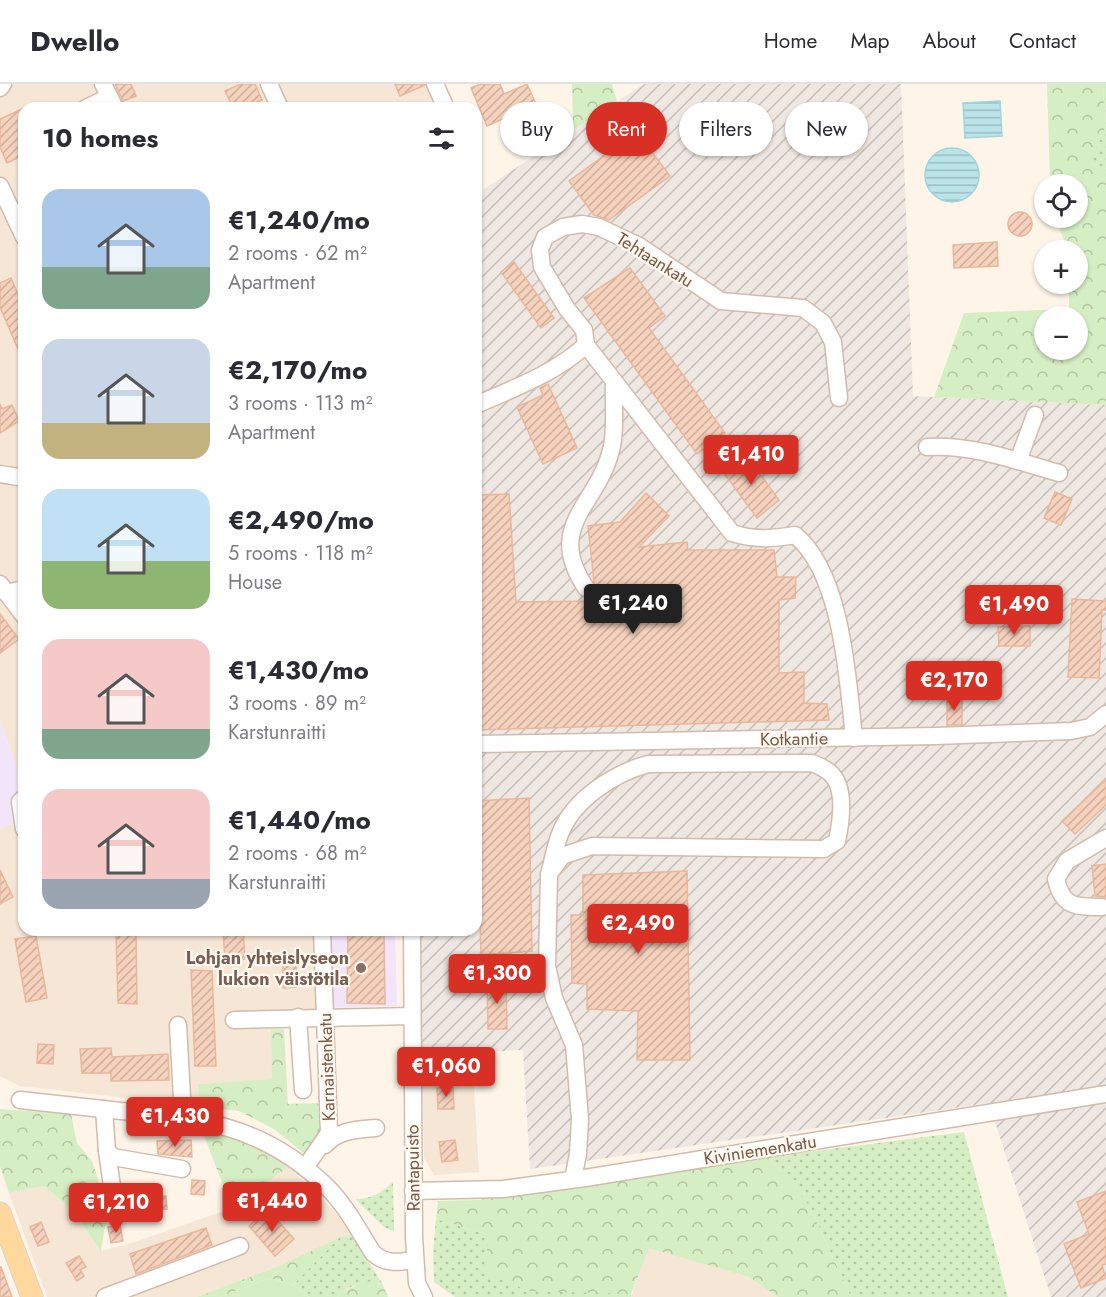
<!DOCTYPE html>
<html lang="en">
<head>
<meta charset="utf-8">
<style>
	:root { --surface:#fff; --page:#f7f7f7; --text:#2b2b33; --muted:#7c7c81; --line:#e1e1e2; --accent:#d93025 }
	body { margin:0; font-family:Jost,sans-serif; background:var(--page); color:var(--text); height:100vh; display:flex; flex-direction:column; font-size:22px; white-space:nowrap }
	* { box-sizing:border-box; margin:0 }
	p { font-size:20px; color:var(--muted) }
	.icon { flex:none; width:33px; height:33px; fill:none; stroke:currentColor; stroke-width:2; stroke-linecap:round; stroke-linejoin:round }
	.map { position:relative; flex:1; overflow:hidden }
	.panel { position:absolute; left:18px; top:18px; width:464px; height:834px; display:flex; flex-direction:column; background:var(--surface); border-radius:18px; box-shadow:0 2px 4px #0004 }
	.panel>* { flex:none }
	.hud { position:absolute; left:500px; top:18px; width:516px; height:54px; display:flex; gap:12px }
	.tools { position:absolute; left:1034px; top:90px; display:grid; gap:12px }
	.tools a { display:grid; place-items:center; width:54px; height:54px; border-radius:50%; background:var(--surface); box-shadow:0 2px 4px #0004; font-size:30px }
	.price { position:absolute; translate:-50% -51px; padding:0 14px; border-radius:6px; background:var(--accent); color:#fff; font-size:20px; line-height:39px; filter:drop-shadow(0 2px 3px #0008) }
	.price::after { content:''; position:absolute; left:50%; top:36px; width:18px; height:14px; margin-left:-9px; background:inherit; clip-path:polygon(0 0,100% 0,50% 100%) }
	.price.active { background:#222; color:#fff }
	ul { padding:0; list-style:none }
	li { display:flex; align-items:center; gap:18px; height:150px; padding:0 24px }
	li span { display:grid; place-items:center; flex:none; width:168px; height:120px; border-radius:18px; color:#555 }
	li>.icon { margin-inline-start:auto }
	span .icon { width:72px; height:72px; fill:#fffc; stroke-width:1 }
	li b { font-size:26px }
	h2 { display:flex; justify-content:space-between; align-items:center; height:72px; padding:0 24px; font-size:26px }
	.tag { padding:0 21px; border-radius:27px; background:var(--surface); box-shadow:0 2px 4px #0004; font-size:21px; line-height:54px }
	.tag.active { background:var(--accent); color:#fff }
	header { display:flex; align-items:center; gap:36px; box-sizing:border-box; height:84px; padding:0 30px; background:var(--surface); border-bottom:2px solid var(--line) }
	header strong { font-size:28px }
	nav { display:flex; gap:33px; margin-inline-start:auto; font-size:21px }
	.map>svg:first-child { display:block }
	.residential { fill:#f6e6d5 }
	.industrial { fill:url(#industrial-furrows) }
	.education { fill:#f2e4fb }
	.grass { fill:url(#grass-dots) }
	.forest { fill:url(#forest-crowns); fill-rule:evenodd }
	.garden { fill:#d6eec4 }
	.water { fill:url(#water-rules); stroke:#9fd5dd; stroke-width:1.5 }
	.building { fill:url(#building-hatch); stroke:#eab79c; stroke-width:1.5 }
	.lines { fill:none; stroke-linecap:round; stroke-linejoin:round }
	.minor-casing { stroke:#d2bbac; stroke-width:19 }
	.major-casing { stroke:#ddd4d0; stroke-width:23 }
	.minor { stroke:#fff; stroke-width:16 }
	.major { stroke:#ffd89e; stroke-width:21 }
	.education-dot { fill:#8d6e63; stroke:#fff9f0; stroke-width:2 }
	.labels { text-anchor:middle; stroke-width:4.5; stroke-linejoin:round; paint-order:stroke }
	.street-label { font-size:18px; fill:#7b5949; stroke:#fff9f0 }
	.education-label { font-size:18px; font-weight:bold; fill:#785e54; stroke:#fff9f0; text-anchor:end }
</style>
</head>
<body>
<header>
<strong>Dwello</strong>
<nav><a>Home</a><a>Map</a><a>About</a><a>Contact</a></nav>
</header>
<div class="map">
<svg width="1106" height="1213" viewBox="0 0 1106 1213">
	<defs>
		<pattern id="industrial-furrows" width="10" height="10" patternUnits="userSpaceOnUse" patternTransform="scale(1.5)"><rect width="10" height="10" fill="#efe7e1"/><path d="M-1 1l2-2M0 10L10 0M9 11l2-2" fill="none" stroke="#c7beb8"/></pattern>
		<pattern id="grass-dots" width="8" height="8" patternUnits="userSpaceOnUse" patternTransform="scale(1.5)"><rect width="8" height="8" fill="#d6eec4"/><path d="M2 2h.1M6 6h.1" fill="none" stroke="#b3c4a1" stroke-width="1.8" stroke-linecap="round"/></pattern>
		<pattern id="forest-crowns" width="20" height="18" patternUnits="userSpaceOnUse" patternTransform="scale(1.5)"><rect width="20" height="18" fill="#d6eec4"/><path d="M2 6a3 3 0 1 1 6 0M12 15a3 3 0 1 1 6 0" fill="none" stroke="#b3c4a1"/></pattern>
		<pattern id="water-rules" width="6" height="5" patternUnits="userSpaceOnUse" patternTransform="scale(1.5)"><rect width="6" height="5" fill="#bae4ea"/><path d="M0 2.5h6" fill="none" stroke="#9cbcc0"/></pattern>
		<pattern id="building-hatch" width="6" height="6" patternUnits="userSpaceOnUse" patternTransform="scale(1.5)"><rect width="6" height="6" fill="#f6d2bd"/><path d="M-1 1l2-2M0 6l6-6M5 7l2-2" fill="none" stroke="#ccad9c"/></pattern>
	</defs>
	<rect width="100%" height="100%" fill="#fef5e8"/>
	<g class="residential">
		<polygon points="0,0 429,0 440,24 24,24 24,846 314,846 320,927 270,929 273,995 198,1000 199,1022 20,1002 0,992 0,745 12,740 23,700 0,637"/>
		<polygon points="472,969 479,1088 434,1091 424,1074 422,971"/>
		<polygon points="288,1083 335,1128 352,1152 340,1153 274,1184 196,1213 47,1213 9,1109 44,1102 71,1125 101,1167 135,1158 232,1124"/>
		<polygon points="648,1163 749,1193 778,1213 631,1213"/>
	</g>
	<polygon class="industrial" points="644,0 901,0 913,312 1106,321 1106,1213 1051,1213 989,1019 530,1085 523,966 422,971 421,846 476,846 476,143 484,105"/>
	<g class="education">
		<polygon points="0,637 23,700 12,740 0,745"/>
		<polygon points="325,846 395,846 397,922 328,924"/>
	</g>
	<g class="grass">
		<polygon points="1103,0 1106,0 1106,85 1089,79 1105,43"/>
		<polygon points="964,1048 1008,1213 851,1213 811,1125 768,1073"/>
		<path d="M393,1098L394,1148L384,1143L355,1115C371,1115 381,1109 393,1098Z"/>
		<polygon points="436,1135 489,1151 631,1210 631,1213 455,1213 434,1198 433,1168"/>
		<path d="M352,1152L382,1199C365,1197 349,1200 337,1213H309L293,1201L340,1153Z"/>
	</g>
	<g class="forest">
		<polygon points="572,0 612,0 617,18 573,46"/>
		<path d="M1047,0H1103L1105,43L1090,79L1106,85V321L934,313L964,229L1069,225V200H1077V166H1068L1055,134H1077V100H1050ZM1077,232V266H1044V232Z"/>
		<polygon points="271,945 284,945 288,1020 318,1019 321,1050 307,1072 274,1045 239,1027 199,1022 198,1000 272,995"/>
		<polygon points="0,1025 71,1030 77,1059 92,1077 108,1124 101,1167 71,1125 44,1102 9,1109 0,1083"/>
		<polygon points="201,1044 256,1060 288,1083 232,1124"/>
		<polygon points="768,1073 809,1121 851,1213 778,1213 749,1193 649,1164 631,1210 529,1207 484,1188 489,1151 436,1135 438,1117 478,1116"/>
		<polygon points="340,1153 293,1201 270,1194 220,1213 196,1213 274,1184"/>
		<polygon points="365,1197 382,1199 388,1213 337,1213 342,1208"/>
	</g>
	<polygon class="garden" points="270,1194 293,1201 309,1213 220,1213"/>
	<g class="water">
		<polygon points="1000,17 1002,52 965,54 963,19"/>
		<circle cx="952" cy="91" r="27"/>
	</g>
	<g class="building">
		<polygon points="115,0 131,0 136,12 123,17"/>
		<polygon points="241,0 255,0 262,16 244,24 233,24 225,7"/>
		<polygon points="395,0 425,0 425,1 400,12"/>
		<polygon points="481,0 500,0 504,10 527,0 536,20 487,42 471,4"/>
		<polygon points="24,24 24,71 7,79 0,63 0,35"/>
		<polygon points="637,48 670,92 609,136 594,131 569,97"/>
		<circle cx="1020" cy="140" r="12"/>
		<polygon points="997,158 998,182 954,184 953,161"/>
		<polygon points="514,178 554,234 541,244 501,188"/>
		<polygon points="630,184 665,232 649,244 725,349 697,370 584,214"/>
		<polygon points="11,194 24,225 24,279 0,223 0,199"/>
		<polygon points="548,300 577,364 543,380 517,323 543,311 540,304"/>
		<polygon points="0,320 2,325 12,321 19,337 0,349"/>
		<polygon points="746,371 779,416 757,434 723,388"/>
		<polygon points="1055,408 1072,415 1061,441 1044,434"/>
		<polygon points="646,409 669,432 639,463 687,458 688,466 774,466 777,493 796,493 795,514 779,516 779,589 804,588 804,619 827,620 829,636 476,646 476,411 509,410 516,518 596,517 588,442 620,438"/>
		<polygon points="1072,515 1106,517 1106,526 1102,526 1099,594 1068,593"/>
		<polygon points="0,530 19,555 0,569"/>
		<polygon points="1030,542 1030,562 999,562 998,543"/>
		<rect x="947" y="615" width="15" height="26"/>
		<polygon points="1106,696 1106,721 1075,750 1062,737"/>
		<polygon points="529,714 532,867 481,871 476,717"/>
		<polygon points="1106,780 1106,813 1095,812 1092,782"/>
		<polygon points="0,786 13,813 0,820"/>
		<polygon points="687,787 690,976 637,976 638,927 587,925 587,900 572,899 571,831 583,831 583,791"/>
		<polygon points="136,846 137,920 118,919 116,848"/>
		<polygon points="223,846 243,846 245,875 225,876"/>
		<polygon points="348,846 384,846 385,920 347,919"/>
		<polygon points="36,852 47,914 26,918 15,855"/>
		<polygon points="283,880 296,880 297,903 283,904"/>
		<polygon points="191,886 212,887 216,982 195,982"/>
		<polygon points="506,897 507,945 488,945 487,898"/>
		<polygon points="38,960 54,961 53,980 37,979"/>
		<polygon points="111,964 112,973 168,970 169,996 111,997 111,989 82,989 80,965"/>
		<polygon points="453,1003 454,1025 438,1025 437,1004"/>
		<polygon points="191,1056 192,1073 158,1070 157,1057"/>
		<polygon points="455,1056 458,1076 442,1078 439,1058"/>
		<polygon points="192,1096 205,1097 204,1111 191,1110"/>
		<polygon points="1106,1107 1106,1180 1102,1181 1106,1194 1081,1204 1064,1160 1089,1150 1077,1118"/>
		<polygon points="166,1112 167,1125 142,1127 140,1113"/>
		<polygon points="268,1126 294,1155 275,1172 249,1142"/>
		<polygon points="41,1138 49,1158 38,1162 30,1143"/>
		<polygon points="120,1141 123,1157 111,1159 108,1143"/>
		<polygon points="206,1144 212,1161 136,1190 130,1170"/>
		<polygon points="79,1172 86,1183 80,1186 84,1192 77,1197 66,1179"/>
		<polygon points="0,1183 1,1183 12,1213 0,1213"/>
	</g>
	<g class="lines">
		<g class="minor-casing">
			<g id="minor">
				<polyline points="103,0 115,24"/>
				<polyline points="269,0 280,24"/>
				<polyline points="435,0 446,24"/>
				<polyline points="0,4 3,0"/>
				<polyline points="86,24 109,13"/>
				<polyline points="0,102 24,153"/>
				<path d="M586,261L732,449C754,456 772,455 795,451C842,489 848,596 854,654"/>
				<path d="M476,321C514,304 554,290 586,261L584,246L567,225L542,183L540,166L545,153L563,143L582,140L599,143L639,162L721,217L803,224L823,239L833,258L839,314"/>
				<path d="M927,363C971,360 1017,377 1059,389"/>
				<polyline points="1018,377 1035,331"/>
				<polyline points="0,390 24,394"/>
				<polyline points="0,500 24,532"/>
				<path d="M586,504C543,440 600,421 612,362C616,342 613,318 614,298"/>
				<polyline points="6,509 24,505"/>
				<polyline points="476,660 936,652 1071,647 1090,643 1106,630"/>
				<polyline points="24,714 20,718 24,745"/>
				<path d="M549,790C553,777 555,762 560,750C573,715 615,689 648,680L812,679C817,681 824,684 829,688C847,702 841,738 837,757L824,765L592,762L562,772L549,790L547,882L554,914L574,961L580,1035L578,1070L573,1095"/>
				<path d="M1102,823C1076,823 1062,823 1056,795L1067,777L1106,754"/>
				<polyline points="412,846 414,1153 417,1199 424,1213"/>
				<polyline points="298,933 303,1006"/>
				<polyline points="234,936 412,932"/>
				<polyline points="178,941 183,1032"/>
				<path d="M20,1016C54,1020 87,1023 121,1027C202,1034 264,1042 326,1102C345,1120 359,1147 373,1169C386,1181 399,1178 415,1176"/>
				<polyline points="104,1025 107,1067 113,1073 182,1085"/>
				<path d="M325,1061C338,1046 356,1046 376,1044"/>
				<polyline points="107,1067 116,1131"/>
				<polyline points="309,1078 329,1049 322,846"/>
				<polyline points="413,1107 503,1105 585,1094 1106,1010"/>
				<polyline points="105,1213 240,1162"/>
			</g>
		</g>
		<g class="major-casing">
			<polyline id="major" points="0,1129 32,1213"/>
		</g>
		<use href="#minor" class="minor"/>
		<use href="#major" class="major"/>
	</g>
	<circle class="education-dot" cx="361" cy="884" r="6"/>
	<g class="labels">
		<g class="street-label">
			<text transform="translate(655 176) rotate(32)" y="6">Tehtaankatu</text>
			<text transform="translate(794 655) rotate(-1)" y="6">Kotkantie</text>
			<text transform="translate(327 983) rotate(-92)" y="6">Karnaistenkatu</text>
			<text transform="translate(760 1066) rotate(-9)" y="6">Kiviniemenkatu</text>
			<text transform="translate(413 1084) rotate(-91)" y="6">Rantapuisto</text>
		</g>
		<g class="education-label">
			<text x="349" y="880">Lohjan yhteislyseon<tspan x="349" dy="21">lukion väistötila</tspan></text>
		</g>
	</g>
</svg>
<div class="tools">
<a><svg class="icon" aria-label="locate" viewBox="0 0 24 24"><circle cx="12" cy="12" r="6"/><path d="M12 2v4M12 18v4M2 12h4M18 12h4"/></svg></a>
<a>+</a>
<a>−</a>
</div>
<b class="price" style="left:751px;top:402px">€1,410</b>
<b class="price active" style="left:633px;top:551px">€1,240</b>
<b class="price" style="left:1014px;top:552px">€1,490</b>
<b class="price" style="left:954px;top:628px">€2,170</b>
<b class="price" style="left:638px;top:871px">€2,490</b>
<b class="price" style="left:497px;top:921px">€1,300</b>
<b class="price" style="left:446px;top:1014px">€1,060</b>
<b class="price" style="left:175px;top:1064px">€1,430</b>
<b class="price" style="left:272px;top:1149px">€1,440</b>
<b class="price" style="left:116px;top:1150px">€1,210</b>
<div class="hud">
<a class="tag">Buy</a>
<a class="tag active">Rent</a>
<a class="tag">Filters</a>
<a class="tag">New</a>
</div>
<section class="panel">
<h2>10 homes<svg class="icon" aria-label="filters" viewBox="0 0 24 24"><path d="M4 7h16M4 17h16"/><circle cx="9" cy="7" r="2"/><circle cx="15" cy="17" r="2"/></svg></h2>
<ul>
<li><span style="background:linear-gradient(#a9c7e8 65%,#7fa58c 0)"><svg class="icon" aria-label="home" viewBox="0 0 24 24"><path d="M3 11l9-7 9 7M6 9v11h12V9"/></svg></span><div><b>€1,240/mo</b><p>2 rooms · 62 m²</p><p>Apartment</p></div></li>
<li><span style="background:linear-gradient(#c9d6e8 70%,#c2b280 0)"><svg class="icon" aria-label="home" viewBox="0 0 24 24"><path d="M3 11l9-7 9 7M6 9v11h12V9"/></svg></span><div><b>€2,170/mo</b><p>3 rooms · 113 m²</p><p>Apartment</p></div></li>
<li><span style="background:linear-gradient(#bfe0f5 60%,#8fb573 0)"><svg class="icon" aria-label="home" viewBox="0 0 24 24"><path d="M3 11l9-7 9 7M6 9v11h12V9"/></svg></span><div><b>€2,490/mo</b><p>5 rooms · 118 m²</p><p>House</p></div></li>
<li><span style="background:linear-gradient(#f6c9c9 75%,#7fa58c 0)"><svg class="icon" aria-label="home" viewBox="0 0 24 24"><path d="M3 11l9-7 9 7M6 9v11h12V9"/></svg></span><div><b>€1,430/mo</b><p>3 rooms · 89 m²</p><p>Karstunraitti</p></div></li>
<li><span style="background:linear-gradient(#f6c9c9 75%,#9aa5b1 0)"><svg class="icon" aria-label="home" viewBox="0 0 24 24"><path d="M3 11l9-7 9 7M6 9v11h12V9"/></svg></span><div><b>€1,440/mo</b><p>2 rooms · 68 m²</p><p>Karstunraitti</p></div></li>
</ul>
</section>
</div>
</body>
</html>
